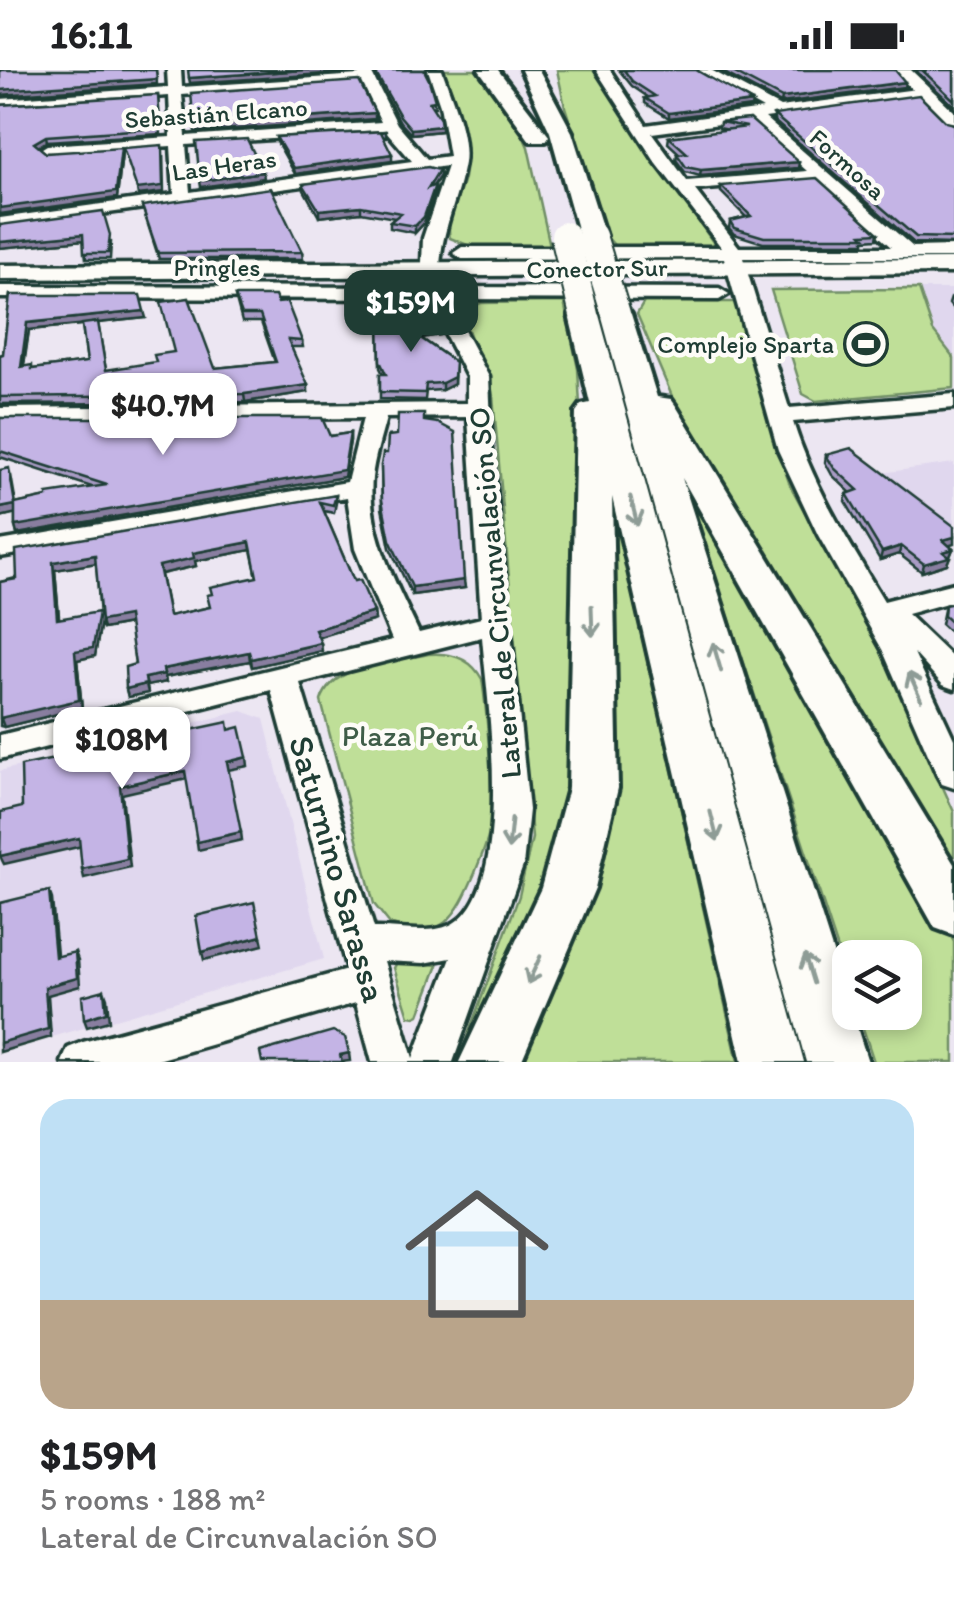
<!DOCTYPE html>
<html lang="en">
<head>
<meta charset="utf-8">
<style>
	:root { --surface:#fff; --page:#f2f2f2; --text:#202124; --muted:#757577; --accent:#1f3d34 }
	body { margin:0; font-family:Itim,sans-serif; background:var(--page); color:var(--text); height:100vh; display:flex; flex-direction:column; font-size:38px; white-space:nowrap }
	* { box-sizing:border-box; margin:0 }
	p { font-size:32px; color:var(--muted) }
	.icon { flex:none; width:55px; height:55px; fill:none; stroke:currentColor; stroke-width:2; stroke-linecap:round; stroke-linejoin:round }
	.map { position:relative; height:992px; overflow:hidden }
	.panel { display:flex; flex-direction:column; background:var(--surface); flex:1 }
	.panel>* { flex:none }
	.controls { position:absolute; left:832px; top:870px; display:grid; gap:20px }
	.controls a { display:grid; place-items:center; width:90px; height:90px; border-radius:20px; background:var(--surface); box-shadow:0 5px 15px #0003; font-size:50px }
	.price { position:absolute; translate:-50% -85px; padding:0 22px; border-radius:20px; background:#fff; color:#222; font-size:32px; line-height:65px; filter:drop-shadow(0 2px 5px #0008) }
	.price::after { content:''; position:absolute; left:50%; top:60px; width:30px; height:22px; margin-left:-15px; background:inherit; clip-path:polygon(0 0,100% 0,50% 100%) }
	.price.selected { background:var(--accent); color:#fff }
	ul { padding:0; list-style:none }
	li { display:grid; align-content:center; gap:20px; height:530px; padding:0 40px }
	li span { display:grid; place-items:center; height:310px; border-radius:30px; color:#555 }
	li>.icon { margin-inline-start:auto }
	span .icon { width:180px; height:180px; fill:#fffc; stroke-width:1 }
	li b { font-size:42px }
	.status { display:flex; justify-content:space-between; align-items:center; height:70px; padding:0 50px; background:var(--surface); direction:ltr }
	.status svg { height:28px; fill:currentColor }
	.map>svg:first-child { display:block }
	.built { fill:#e0d7ee }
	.green { fill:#bfdf98; stroke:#6f8e66; stroke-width:2.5 }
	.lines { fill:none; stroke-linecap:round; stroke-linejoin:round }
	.minor-casing { stroke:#1f3d34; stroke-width:7 }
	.major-casing { stroke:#1f3d34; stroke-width:7 }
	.highway-casing { stroke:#1f3d34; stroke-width:8 }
	.minor { fill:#fdfcf7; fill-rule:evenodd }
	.major { fill:#fdfcf7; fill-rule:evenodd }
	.highway { fill:#fdfcf7; fill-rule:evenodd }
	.highway-bridge-casing { stroke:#1f3d34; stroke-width:32; stroke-linecap:butt }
	.highway-bridge { stroke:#fdfcf7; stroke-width:28 }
	.wall { fill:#a99bc5; stroke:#1f3d34; stroke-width:2.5; fill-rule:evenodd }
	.shaded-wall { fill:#897ea0; stroke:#1f3d34; stroke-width:2.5 }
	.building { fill:#c4b4e5; stroke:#1f3d34; stroke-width:2.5; fill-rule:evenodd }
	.oneway { stroke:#8e9c96 }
	.labels { text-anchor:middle; stroke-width:9; stroke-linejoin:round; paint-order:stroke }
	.far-street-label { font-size:25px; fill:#1f3d34; stroke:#fdfcf7 }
	.far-poi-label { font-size:25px; fill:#1f3d34; stroke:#fdfcf7; text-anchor:end }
	.street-label { font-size:30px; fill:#1f3d34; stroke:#fdfcf7 }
	.park-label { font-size:30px; fill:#3f5d48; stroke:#fdfcf7 }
	.near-street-label { font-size:35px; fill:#1f3d34; stroke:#fdfcf7 }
</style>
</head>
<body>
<div class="status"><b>16:11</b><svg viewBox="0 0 49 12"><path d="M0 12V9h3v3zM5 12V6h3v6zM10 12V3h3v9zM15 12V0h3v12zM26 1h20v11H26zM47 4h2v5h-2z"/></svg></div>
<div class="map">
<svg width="954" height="992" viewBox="0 0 954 992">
	<rect width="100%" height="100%" fill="#ece6f2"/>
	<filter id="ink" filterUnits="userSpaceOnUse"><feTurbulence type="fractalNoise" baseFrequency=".01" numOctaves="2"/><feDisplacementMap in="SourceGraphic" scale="20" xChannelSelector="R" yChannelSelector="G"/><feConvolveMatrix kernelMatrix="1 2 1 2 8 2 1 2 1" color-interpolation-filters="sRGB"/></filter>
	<g filter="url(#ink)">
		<g class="built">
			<polygon points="919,219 954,219 954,288 933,261"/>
			<polygon points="954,393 954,465 874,404"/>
			<polygon points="242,641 264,649 324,889 0,982 0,701"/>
		</g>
		<g class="green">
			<path d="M443,0H482L517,52L528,77L550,176H470L450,168C445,148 460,128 464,108C471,74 457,31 443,0Z"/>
			<polygon points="557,0 594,0 715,175 615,176 606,166 565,37"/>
			<polygon points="919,219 933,261 954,288 954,318 816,331 803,324 771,220"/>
			<path d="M564,232L578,299L581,354L580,624L564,775L470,992H458L519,826L532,768L493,326C488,294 465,268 464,240L481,233Z"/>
			<polygon points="644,232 735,232 772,364 790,415 889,597 954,742 954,811 680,345 637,244"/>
			<polygon points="678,392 954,872 954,992 874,992 858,943 905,942 905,888 850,888 850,916"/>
			<polygon points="608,433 617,457 738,992 511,992 547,913"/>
			<path d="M428,584C451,582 471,588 482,609C487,642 494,725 490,758C488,774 480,788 475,803C457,845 442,875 390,854L374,834L321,631C332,593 395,592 428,584Z"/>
			<polygon points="398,891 438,895 419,945 415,947 409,946 394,898"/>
		</g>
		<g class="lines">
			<g class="minor-casing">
				<g id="minor">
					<path d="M167,0H181L182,17L359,5L356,0H370L397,54L427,89L449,86L440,35L428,0H442C451,26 468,65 464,93C456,139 437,166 440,217L719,218L729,224L719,230L447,229L489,307L492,377L529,740L523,796L453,992H372L356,933L151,992H62L68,978L83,972L347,900L271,620L0,689V665L392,570L355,479L347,427L0,487V471L347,412L363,348L0,352V338L467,333V307L427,229L0,228V216L421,217L423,168L447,96L0,158V148L174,124L171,76L47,85L39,80L47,75L171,67L169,26L0,37V29L168,17ZM362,12L381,52L186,66L182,25ZM386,61L412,91L190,122L186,75ZM468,347L481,548L419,563C397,515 367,463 372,408C374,388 381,368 386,348ZM482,567C487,629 517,823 450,855C428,865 398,857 374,858L300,613ZM451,888L413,988L384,891L424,893Z"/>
					<path d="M596,0H610L646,55L763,39L694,0H711L780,37L924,18L931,22L924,26L765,48L913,177L954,176V188H743L789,338L954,324V338L793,352C813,416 850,474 884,531L954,513V531L907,544L954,589V619L943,615L914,583L954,669V718L942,714L937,705L883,581L818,465L778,380L724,188L462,189L453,183L462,177H721L654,90ZM750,50L807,101L687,111L652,63ZM817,110L891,177H739L695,120Z"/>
				</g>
			</g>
			<g class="major-casing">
				<g id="major">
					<polygon points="893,0 911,0 954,41 954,57 947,55"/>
					<polygon points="954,189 954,203 0,209 0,195"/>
				</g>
			</g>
			<g class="highway-casing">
				<g id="highway">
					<polygon points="479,0 498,0 549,66 546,71 530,71"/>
					<polygon points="521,0 539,0 572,62 605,166 601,172 592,174 579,166 550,62"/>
					<polygon points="616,235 626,238 631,244 657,327 671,329 676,336 954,794 954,865 935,858 682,408 868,992 806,992 601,244 606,238"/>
					<polygon points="584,236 594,239 599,245 804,992 742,992 612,427 618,718 595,818 521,992 459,992 541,818 568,718 576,342 581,335 590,333 569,245 574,239"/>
				</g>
			</g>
			<use href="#minor" class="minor"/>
			<use href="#major" class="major"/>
			<use href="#highway" class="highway"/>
			<g class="highway-bridge-casing">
				<g id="highway-bridge">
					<polyline points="565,166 584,245"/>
					<polyline points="592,166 616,244"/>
				</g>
			</g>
			<use href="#highway-bridge" class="highway-bridge"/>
		</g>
		<g class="wall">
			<polygon points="372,0 424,0 435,37 432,37 441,61 411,64 400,52"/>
			<polygon points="619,0 696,0 752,32 751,37 669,48 645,33 645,28 648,27 632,16"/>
			<polygon points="719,0 895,0 904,17 781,33"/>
			<polygon points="915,0 954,0 954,36"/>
			<polygon points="158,25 161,64 47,71 38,77 46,83 122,83 117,128 0,144 0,35"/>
			<polygon points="774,45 954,54 954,174 914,173 774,51"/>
			<polygon points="750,49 798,98 700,106 685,102 676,90 677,84 680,84 668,73 669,67 729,60 719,58 720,52"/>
			<polygon points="386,61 386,67 384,67 392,90 295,104 277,72 276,67"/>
			<polygon points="439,100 440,106 434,115 435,121 424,153 415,163 390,158 390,152 395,148 361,142 319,147 304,120 303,114"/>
			<polygon points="721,116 878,163 877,169 864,170 864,173 763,173 734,164 729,158 730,151 746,147 721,122"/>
			<polygon points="142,136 302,182 303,189 159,189"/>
			<polygon points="0,155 111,172 110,189 86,189 84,170 0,178"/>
			<path d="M10,225L146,248L98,253L106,300L215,298L275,292L261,252H242L235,226L278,233L302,271L303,277H291L308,322L245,332L0,334V285L3,284ZM82,255L87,292L33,299L24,296L29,260Z"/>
			<polygon points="951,228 954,228 954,240 949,234"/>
			<polygon points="379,247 441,265 421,268 455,292 454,314 442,320 426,321 425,330 380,329 380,304 383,304 380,298"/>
			<polygon points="0,348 330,366 350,363 350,371 344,407 17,464 15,456 15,443 0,447 11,405 16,434 92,417 0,387"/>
			<polygon points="424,351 465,518 412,525 390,478 382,438 381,395 397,365"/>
			<polygon points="826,385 953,479 947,494 922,502 899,484 880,490 845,431 847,424 851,423 832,405 825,392"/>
			<path d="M336,425V433L334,443L324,441L354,511L374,542L375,550L318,567L322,581L252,597L250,591L165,607L166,612L147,616L148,623L128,627L126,619L135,594L130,554L103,559L101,551L95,586L77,590L82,638L4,657L0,656V512ZM251,480L257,507L210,537L169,546L161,504L196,496L195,491ZM96,493L100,547L59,549L55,500Z"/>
			<polygon points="954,533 954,566 941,554 945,535"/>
		</g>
		<g class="shaded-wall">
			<polygon points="156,0 157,14 0,25 0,20"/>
			<polygon points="303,0 354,0 353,2 190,13 189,8"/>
			<polygon points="905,12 904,17 781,33 782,28"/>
			<polygon points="752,32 751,37 669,48 669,43"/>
			<polygon points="375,43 375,49 195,62 194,56"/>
			<polygon points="441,56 441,61 411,64 411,59"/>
			<polygon points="46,66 47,71 35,79 34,73"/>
			<polygon points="121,78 122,83 117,128 0,144 0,138"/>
			<polygon points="163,80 164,122 138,125 137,119"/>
			<polygon points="392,84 392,90 295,104 294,98"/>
			<polygon points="799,92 798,98 700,106 701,100"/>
			<polygon points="439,100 440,106 428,124 428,118"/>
			<polygon points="263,102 264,108 201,117 200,111"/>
			<polygon points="435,115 435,121 424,153 415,163 415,156"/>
			<polygon points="361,136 361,142 319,147 319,140"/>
			<polygon points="83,164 85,170 0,178 0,172"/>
			<polygon points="144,241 146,248 29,260 22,304 21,297 27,253"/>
			<polygon points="441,258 441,265 413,269 412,262"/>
			<polygon points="454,307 454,314 442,320 442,313"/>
			<polygon points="308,315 308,322 245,332 244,324"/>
			<polygon points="350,363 350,371 344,407 17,464 15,456"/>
			<polygon points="15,435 17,443 0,447 0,438"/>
			<polygon points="954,467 954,474 941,478 943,470"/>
			<polygon points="250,472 251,480 195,491 196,496 161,504 159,496 193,483"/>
			<polygon points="901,476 899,484 880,490 882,482"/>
			<polygon points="953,479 947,494 922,502 924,494 943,482"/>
			<polygon points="95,485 97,493 55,500 60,558 57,549 53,492"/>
			<polygon points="464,510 465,518 412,525 412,517"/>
			<polygon points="99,542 128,546 130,554 103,559 101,551 95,586 77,590 82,638 4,657 1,649 75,581"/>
			<polygon points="374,542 375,550 316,568 315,560"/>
			<polygon points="321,573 322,581 252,597 251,589"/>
			<polygon points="249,582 250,591 165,607 163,599"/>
			<polygon points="164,604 166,612 147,616 145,608"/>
			<polygon points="146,614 148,623 128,627 126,619"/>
			<polygon points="247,687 248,696 228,700 227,692"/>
			<polygon points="185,701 187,709 122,724 130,797 84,808 82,799 120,716"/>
			<polygon points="241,762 242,770 198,780 197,772"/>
			<polygon points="79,768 82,776 4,794 0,786"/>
			<polygon points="49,821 52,829 58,896 55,887"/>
			<polygon points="261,866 263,875 204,890 202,882"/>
			<polygon points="75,882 78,890 80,916 48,925 51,967 0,982 0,973"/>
			<polygon points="104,920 107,928 109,951 87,957 84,949"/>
			<polygon points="349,983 350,991 341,992 340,985"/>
		</g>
		<g class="building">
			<polygon points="0,0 156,0 157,9 0,20"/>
			<polygon points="188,0 303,0 189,8"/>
			<polygon points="374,0 424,0 429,10 435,31 429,32 440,49 441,56 411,59 400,46"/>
			<polygon points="624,0 696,0 752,32 669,43 645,28 655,26 632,11"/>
			<polygon points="729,0 895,0 905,12 782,28"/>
			<polygon points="922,0 954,0 954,30"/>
			<polygon points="359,11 375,43 194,56 191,23"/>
			<polygon points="158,25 160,58 46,66 34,73 46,83 121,78 116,122 0,138 0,35"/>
			<polygon points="919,25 946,52 954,54 954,168 916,167 774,45"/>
			<polygon points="750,49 799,92 701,100 686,97 677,84 687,83 669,67 747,57 720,52"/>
			<polygon points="386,61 381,62 392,84 294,98 276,67"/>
			<polygon points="247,69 263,102 200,111 196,72"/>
			<polygon points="162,75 163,116 137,119 123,78"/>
			<polygon points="428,97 439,100 428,118 435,115 424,147 415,156 390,152 401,143 361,136 319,140 303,114"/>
			<polygon points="817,108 878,163 862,164 865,167 764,167 734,158 730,151 751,146 721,116"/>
			<polygon points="271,118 302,182 158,183 142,136"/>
			<polygon points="103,141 110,165 108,183 84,183 83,164 0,172 0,155"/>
			<polygon points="10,225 140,225 144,241 27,253 21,297 32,295 32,299 87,292 82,254 98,252 106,300 156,292 154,285 174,282 161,232 189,228 215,298 276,292 260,245 242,245 235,226 275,226 278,233 287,232 302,271 288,270 308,315 244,324 0,327 0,285 3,284"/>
			<polygon points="433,243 441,258 412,262 455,292 454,307 442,313 426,314 425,323 380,322 380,304 386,304 380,291 379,247"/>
			<polygon points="398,344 424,344 424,351 438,353 455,362 464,510 412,517 390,470 382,430 381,395 383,383 387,383 388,366 397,365"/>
			<polygon points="0,348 322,348 330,366 350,363 344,400 15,456 15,435 0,438 0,400 9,398 15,434 47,427 47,424 107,415 0,381"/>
			<polygon points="851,378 954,456 954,467 943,470 953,479 943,482 949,487 924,494 901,476 882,482 847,424 858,420 834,398 826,385"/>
			<path d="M336,425L333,435L320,432L354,511L360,510L374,542L315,560L321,573L251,589L249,582L163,599L164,604L145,608L146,614L126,619L125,597L135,594L128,546L101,551L95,485L53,492L57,549L99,542L93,578L75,581L79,630L0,648V512L17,509L16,480ZM250,472L257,507L210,517L212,524L207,525L210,537L169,546L159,496L194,488L193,483Z"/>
			<polygon points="954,533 954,555 944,546 945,535"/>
			<polygon points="228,652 229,660 240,657 247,687 227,692 241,762 197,772 185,701 120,716 127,789 82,799 79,768 0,786 1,742 22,737 21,696"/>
			<polygon points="49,821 55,887 75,882 77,908 45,917 48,959 0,973 0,833"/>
			<polygon points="254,832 261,866 202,882 196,846"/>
			<polygon points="104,920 106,942 84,949 82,926"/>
			<polygon points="333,961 345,967 349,983 340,985 342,992 262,992 260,982"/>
		</g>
		<defs><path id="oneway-shaft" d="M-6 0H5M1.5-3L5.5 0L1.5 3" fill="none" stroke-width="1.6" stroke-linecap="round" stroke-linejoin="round" transform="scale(2.5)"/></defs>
		<g class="oneway">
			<use href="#oneway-shaft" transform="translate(634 441) rotate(76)"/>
			<use href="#oneway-shaft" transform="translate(592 551) rotate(88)"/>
			<use href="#oneway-shaft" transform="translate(717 587) rotate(-106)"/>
			<use href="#oneway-shaft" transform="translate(915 616) rotate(-114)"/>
			<use href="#oneway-shaft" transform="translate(714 756) rotate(76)"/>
			<use href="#oneway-shaft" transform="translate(510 764) rotate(96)"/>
			<use href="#oneway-shaft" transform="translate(809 899) rotate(-107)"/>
			<use href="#oneway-shaft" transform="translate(534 900) rotate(115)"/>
		</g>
	</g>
	<defs>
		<g id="stadium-ring" transform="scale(2.25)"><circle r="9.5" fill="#fdfcf7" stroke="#1f3d34" stroke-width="1.5"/><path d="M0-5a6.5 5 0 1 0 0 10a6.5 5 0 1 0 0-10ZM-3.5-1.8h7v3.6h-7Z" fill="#1f3d34"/></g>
	</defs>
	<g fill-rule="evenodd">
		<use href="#stadium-ring" x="866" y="274"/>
	</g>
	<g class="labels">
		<g class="far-street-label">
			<text transform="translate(216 43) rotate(-4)" y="9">Sebastián Elcano</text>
			<text transform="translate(848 94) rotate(42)" y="9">Formosa</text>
			<text transform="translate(224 95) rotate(-8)" y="9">Las Heras</text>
			<text x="217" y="206">Pringles</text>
			<text transform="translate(597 198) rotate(-1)" y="9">Conector Sur</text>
		</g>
		<g class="far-poi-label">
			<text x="834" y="283">Complejo Sparta</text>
		</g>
		<g class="street-label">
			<text transform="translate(495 523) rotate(-95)" y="10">Lateral de Circunvalación SO</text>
		</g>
		<g class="park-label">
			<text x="410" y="676">Plaza Perú</text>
		</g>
		<g class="near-street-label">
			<text transform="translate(338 799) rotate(74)" y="12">Saturnino Sarassa</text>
		</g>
	</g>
</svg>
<div class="controls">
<a><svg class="icon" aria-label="layers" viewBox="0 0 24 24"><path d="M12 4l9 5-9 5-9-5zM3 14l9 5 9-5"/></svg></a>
</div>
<b class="price selected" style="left:411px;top:285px">$159M</b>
<b class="price" style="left:163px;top:388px">$40.7M</b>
<b class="price" style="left:122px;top:722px">$108M</b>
</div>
<section class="panel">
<ul>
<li><span style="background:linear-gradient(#bfe0f5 65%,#b9a48a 0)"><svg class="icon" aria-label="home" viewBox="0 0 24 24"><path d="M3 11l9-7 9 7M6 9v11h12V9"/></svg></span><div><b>$159M</b><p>5 rooms · 188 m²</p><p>Lateral de Circunvalación SO</p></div></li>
</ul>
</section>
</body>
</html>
